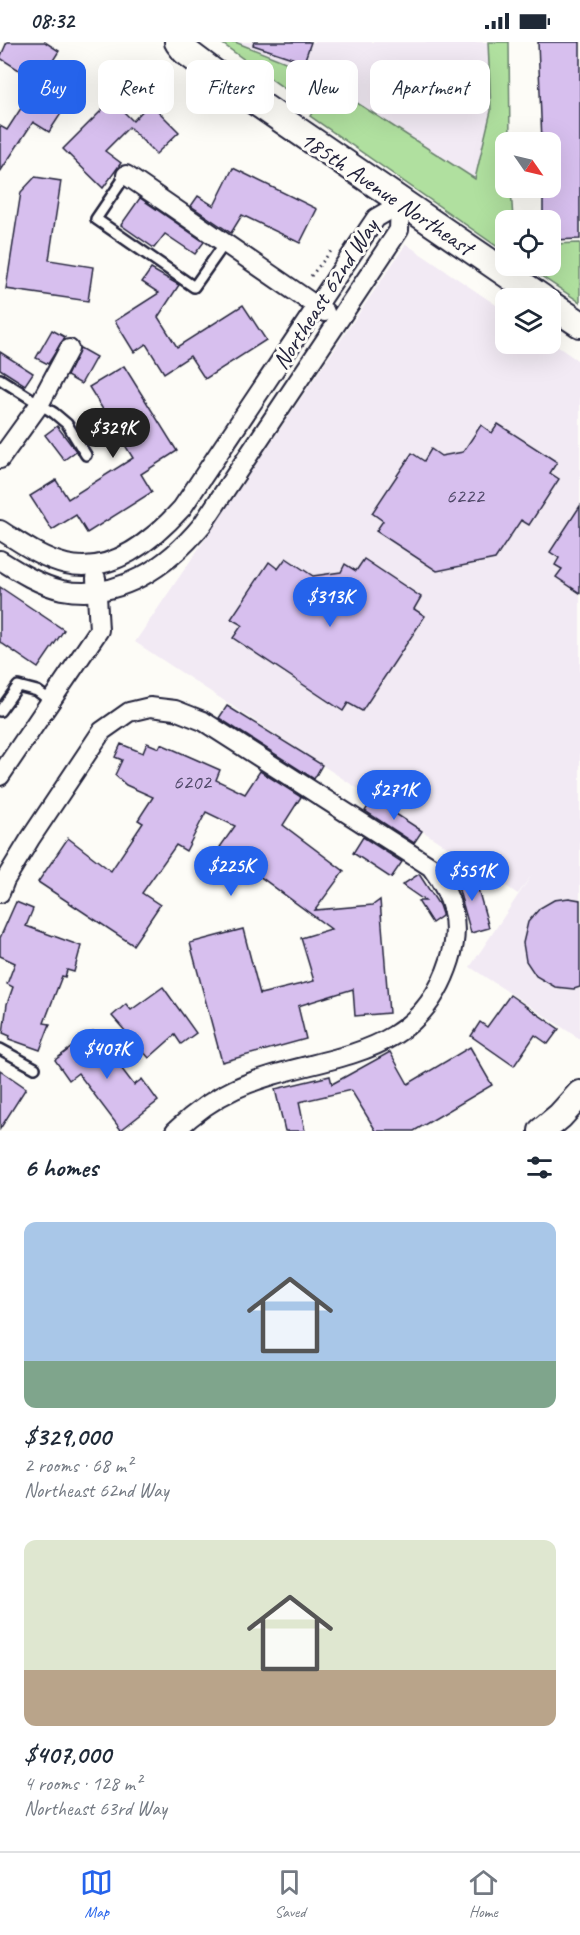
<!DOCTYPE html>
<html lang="en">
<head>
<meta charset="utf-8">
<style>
	:root { --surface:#fff; --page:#f6f6f7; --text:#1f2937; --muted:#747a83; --line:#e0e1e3; --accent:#2563eb }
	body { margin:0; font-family:Caveat,sans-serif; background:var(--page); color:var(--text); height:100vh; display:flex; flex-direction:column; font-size:22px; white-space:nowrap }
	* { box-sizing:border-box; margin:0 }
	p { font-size:20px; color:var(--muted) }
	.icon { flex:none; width:33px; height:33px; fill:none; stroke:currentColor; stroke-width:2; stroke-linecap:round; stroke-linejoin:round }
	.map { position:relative; height:1089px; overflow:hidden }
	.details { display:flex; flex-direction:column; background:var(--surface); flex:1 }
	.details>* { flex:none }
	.top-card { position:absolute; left:18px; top:18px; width:544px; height:54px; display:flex; gap:12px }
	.needle { width:39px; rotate:124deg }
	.fabs { position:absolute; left:495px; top:90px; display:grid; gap:12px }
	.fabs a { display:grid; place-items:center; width:66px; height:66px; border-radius:12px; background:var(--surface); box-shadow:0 6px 24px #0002; font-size:30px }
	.price { position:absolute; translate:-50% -51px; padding:0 14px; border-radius:21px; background:var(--accent); color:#fff; font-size:20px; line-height:39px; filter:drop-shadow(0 2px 3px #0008) }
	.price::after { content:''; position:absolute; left:50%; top:36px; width:18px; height:14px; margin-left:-9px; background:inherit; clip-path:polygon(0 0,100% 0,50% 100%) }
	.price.selected { background:#222; color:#fff }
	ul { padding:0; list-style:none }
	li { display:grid; align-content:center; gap:12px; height:318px; padding:0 24px }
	li span { display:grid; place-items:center; height:186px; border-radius:12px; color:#555 }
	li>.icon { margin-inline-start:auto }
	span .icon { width:108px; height:108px; fill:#fffc; stroke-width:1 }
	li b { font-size:26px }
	h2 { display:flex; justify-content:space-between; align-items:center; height:72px; padding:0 24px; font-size:26px }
	.chip { padding:0 21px; border-radius:12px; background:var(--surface); box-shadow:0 6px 24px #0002; font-size:21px; line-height:54px }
	.chip.selected { background:var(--accent); color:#fff }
	.status { display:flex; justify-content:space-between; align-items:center; height:42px; padding:0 30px; background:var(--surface); direction:ltr }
	.status svg { height:16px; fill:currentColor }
	.tab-bar { display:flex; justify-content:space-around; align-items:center; height:84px; border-top:2px solid var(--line); background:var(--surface); font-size:16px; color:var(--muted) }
	.tab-bar a { display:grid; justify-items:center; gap:3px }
	.tab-bar .selected { color:var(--accent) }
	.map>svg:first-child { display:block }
	.built { fill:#f2eaf4 }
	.green { fill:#b0e09f; stroke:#69816d; stroke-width:1.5 }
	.building { fill:#d7bfee; stroke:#22223b; stroke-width:1.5 }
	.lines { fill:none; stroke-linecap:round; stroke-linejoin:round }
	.lane-casing { stroke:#22223b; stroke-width:14 }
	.street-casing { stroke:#22223b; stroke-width:22 }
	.secondary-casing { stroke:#22223b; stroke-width:30 }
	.path { stroke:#22223b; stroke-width:3; stroke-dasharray:1.5 4.5; stroke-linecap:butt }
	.lane { stroke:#fdfcf7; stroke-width:9 }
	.street { stroke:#fdfcf7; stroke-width:18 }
	.secondary { stroke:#fdfcf7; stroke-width:26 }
	.labels { text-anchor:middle; stroke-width:6; stroke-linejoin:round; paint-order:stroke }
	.number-label { font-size:21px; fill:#4f4968 }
	.street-label { font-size:24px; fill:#22223b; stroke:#fdfcf7 }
</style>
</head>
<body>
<div class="status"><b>08:32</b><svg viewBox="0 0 49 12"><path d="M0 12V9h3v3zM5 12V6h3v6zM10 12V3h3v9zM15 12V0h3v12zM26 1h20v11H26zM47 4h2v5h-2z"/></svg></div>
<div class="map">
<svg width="580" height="1089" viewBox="0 0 580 1089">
	<rect width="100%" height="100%" fill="#fdfcf7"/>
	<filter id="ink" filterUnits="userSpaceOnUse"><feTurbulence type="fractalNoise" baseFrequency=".0167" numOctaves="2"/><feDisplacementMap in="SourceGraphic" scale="12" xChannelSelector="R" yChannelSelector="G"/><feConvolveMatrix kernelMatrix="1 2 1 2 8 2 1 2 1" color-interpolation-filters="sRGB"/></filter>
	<g filter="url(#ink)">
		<g class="built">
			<polygon points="235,0 488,0 491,69 475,137 337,48 319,63 295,45 320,34"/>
			<polygon points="406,202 505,269 506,302 551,300 580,320 580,997 470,925 533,831 518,852 135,600"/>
		</g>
		<g class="green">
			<polygon points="220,0 235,0 321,34 296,46 319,63 337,48 475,137 491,69 488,0 509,0 510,100 506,100 506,146 511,146 513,178 506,178 505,210 310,74 314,68"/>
			<polygon points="580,201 580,260 526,224 550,224 551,202"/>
		</g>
		<g class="building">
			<polygon points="7,0 45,0 59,9 47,28 77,47 49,90 33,80 0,130 0,84 7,88 38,40 0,16"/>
			<polygon points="254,0 311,0 304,20 253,3"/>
			<polygon points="538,0 580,0 580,197 550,198 550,178 543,178 543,146 550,146 550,100 542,100"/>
			<polygon points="112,58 133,79 150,61 179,90 156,112 129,85 105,109 121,121 103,146 63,107"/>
			<polygon points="233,126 317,167 300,201 242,173 231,191 191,164 198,154 214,164"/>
			<polygon points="35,135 61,139 49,218 93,225 88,259 6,247 21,150"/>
			<polygon points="140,156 204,200 195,212 165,192 154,206 121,183"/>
			<polygon points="151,227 179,243 158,275 177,305 243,263 266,298 205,337 190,314 164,331 146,302 134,310 115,279 159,251 142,240"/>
			<polygon points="52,288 65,295 48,322 36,316"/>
			<polygon points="80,306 96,315 81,342 67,334"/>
			<polygon points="0,310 33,331 25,343 0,327"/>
			<polygon points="124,324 177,409 141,432 152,450 87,491 76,473 52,488 30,454 56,438 68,457 133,416 89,345"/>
			<polygon points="498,382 557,420 550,431 559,437 529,483 521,478 495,517 437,529 376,489 383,479 372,471 412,411 424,419 431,407 441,414 463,410 481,383 492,391"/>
			<polygon points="57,384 76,409 64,418 45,393"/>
			<polygon points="580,464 580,551 556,535 562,527 555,523 559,516 550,510"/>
			<polygon points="286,516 313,534 341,530 345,522 356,529 364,517 421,555 414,567 425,574 362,669 348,661 343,669 233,596 242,583 231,577 269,520 278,527"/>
			<polygon points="0,545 64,588 38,626 0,600"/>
			<polygon points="227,664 322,723 314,737 219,676"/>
			<polygon points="147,701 159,706 161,702 220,728 216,738 245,752 260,729 301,755 283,783 344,829 315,868 373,863 380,858 389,971 355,974 353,947 298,964 306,997 222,1020 190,901 243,887 260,952 314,939 301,896 331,887 220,805 235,784 206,770 186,809 176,803 142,851 160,863 133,903 38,840 68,796 111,829 143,781 138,778 153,755 126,743 115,733 122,718 115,715 121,702 143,711"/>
			<polygon points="373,757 422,789 414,801 365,769"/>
			<polygon points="363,795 402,820 391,836 353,811"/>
			<polygon points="473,829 489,886 471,891 455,834"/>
			<polygon points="419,832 439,863 442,872 442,874 432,881 418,859 425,859 402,843"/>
			<polygon points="569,856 580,858 580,945 574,947 555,945 536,934 526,919 523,901 528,880 540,866 554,858"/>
			<polygon points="16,860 33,867 26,884 81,904 74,930 67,928 65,935 62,934 44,981 50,982 40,1008 9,997 10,994 3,991 7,962 13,945 7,942 15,921 0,914 0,896"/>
			<polygon points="163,945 196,991 181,1002 175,993 149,1016 112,974 126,962 131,968"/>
			<polygon points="510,953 559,987 548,1002 535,993 514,1024 471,994 480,980 487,985"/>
			<polygon points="93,989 134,1043 142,1037 158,1059 121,1088 78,1031 69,1038 55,1018"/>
			<polygon points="470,1005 492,1043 414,1089 376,1089 351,1048 299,1060 305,1089 285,1089 275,1047 330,1034 332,1042 390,1010 408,1042"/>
			<polygon points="0,1028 26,1046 0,1087"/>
		</g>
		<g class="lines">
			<g class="lane-casing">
				<g id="lane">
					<polyline points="126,133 96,177 194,245 225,201"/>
					<polyline points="0,337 54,371 67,382 86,413"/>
					<polyline points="0,669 18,644 37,649 51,659"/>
					<polyline points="0,1007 35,1026"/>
				</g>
			</g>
			<g class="street-casing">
				<g id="street">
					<polyline points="126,133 325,270"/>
					<polyline points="0,417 39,363 69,307"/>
					<path d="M0,488C21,501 41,516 66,522C111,533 154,497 182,466L376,176L400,162"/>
					<path d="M0,518C19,530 40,543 62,548C119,559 168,524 202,483L399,188L400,162"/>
					<polyline points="0,734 99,588 96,536"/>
					<path d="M0,851L5,838L30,797L102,689L129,670L150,665L175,668L203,679L431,825C453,854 461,883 450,918C416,1026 318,1009 235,1047C213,1057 193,1072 175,1089"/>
				</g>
			</g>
			<g class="secondary-casing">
				<g id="secondary">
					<polyline points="178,0 185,9 221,36 542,256"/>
					<polyline points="550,262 580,282"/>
					<polyline points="542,1089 560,1074 580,1052"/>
				</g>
			</g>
			<polyline class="path" points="311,234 332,208"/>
			<use href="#lane" class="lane"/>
			<use href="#street" class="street"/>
			<use href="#secondary" class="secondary"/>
		</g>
	</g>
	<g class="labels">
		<g class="number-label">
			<text x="465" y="461">6222</text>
			<text x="192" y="747">6202</text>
		</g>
		<g class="street-label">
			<text transform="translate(387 151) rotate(34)" y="8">185th Avenue Northeast</text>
			<text transform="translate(325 252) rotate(-57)" y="8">Northeast 62nd Way</text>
		</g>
	</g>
</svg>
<div class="fabs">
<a><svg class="needle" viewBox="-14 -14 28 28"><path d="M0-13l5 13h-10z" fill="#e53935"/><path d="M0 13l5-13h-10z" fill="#747a83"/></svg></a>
<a><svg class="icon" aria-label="locate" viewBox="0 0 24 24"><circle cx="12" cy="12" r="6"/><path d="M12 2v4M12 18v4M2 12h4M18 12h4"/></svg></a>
<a><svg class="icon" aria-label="layers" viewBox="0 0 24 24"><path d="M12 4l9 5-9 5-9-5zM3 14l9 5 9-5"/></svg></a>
</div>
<b class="price selected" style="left:113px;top:417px">$329K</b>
<b class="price" style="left:330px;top:586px">$313K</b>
<b class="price" style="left:394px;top:779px">$271K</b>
<b class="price" style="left:231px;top:855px">$225K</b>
<b class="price" style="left:472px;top:860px">$551K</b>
<b class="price" style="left:107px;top:1038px">$407K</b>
<div class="top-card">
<a class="chip selected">Buy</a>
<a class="chip">Rent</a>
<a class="chip">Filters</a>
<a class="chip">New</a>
<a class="chip">Apartment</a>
</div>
</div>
<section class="details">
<h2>6 homes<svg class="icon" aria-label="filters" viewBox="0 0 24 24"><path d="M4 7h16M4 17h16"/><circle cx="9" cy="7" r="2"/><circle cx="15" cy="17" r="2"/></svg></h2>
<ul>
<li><span style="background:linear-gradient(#a9c7e8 75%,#7fa58c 0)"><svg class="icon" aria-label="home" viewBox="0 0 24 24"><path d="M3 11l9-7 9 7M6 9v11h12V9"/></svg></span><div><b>$329,000</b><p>2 rooms · 68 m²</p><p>Northeast 62nd Way</p></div></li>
<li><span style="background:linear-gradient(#dfe7d0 70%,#b9a48a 0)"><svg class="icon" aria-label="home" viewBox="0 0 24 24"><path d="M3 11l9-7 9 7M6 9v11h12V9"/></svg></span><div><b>$407,000</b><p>4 rooms · 128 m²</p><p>Northeast 63rd Way</p></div></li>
</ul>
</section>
<nav class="tab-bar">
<a class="selected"><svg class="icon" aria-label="map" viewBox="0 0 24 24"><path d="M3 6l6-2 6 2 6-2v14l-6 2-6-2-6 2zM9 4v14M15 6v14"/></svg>Map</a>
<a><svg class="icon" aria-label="saved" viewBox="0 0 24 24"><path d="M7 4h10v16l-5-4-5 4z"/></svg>Saved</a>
<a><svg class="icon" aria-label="home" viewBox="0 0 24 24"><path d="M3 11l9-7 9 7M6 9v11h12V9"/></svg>Home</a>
</nav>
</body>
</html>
